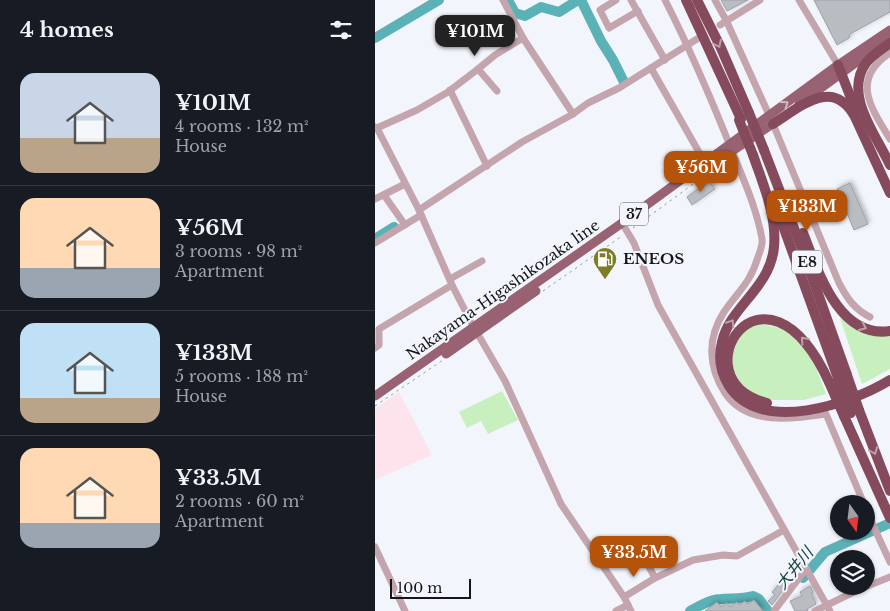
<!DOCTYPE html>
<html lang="en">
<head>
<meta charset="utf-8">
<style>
	:root { --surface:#171b24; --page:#242831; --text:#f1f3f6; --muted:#9ea1a6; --line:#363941; --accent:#b45309 }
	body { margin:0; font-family:"Libre Baskerville","Noto Sans JP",serif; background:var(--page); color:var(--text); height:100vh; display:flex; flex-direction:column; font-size:19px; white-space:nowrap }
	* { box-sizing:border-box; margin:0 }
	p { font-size:16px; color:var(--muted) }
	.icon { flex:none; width:28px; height:28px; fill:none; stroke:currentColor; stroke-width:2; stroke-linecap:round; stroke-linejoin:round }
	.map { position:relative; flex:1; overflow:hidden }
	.drawer { display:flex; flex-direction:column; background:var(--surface); width:375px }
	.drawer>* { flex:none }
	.needle { width:32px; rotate:166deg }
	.buttons { position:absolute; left:455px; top:495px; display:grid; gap:10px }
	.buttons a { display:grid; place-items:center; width:45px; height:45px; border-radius:50%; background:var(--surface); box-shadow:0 1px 4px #0004; font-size:25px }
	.scale { position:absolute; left:15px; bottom:12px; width:81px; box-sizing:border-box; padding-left:5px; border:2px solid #151618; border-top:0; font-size:14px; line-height:18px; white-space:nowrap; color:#151618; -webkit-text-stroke:4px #f2f5fb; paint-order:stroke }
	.price { position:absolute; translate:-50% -42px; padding:0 11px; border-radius:10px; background:var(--accent); color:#fff; font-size:16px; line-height:32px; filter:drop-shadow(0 1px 2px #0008) }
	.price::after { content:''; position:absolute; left:50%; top:30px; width:15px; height:11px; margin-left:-8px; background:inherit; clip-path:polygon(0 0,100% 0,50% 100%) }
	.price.on { background:#222; color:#fff }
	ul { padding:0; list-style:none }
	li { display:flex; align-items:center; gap:15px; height:125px; padding:0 20px }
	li+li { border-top:1px solid var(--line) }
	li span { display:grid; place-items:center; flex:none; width:140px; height:100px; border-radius:15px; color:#555 }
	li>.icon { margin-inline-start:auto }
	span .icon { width:60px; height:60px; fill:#fffc; stroke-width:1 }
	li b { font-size:21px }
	h2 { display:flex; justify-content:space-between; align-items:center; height:60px; padding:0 20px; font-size:21px }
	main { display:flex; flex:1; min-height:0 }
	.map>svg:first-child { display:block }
	.industrial { fill:#fde3ec }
	.green { fill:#c7f0be }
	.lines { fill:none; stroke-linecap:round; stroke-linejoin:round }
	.river { stroke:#5ab2b7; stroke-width:10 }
	.building { fill:#b9bdc2; stroke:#9da0a6; filter:url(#shadow) }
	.path { stroke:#989a9f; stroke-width:1; stroke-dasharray:2.5 4; stroke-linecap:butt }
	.minor { stroke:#c4a5ad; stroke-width:7 }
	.major { stroke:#986272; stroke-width:9 }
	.highway { stroke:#864a5d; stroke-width:10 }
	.highway-bridge { stroke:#864a5d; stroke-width:10 }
	.oneway { stroke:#bca0ac }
	.oneway2 { stroke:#cebac4 }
	.labels { text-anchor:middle; stroke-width:4; stroke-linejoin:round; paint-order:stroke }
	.shield { fill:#f2f5fb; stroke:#57595c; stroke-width:1 }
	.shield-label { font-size:14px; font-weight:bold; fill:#151618 }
	.poi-label { font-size:15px; font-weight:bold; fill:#151618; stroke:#f2f5fb; text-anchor:start }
	.street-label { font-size:15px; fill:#151618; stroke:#f2f5fb }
	.water-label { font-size:16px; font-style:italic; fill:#123c3f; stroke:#f2f5fb }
</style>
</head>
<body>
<main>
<section class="drawer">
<h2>4 homes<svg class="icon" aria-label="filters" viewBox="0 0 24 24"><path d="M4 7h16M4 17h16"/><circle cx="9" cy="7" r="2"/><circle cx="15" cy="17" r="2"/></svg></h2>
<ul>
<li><span style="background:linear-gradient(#c9d6e8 65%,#b9a48a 0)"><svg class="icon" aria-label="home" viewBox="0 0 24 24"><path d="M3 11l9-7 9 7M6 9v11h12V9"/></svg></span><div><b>¥101M</b><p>4 rooms · 132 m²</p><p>House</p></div></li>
<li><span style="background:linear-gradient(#ffd9b3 70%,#9aa5b1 0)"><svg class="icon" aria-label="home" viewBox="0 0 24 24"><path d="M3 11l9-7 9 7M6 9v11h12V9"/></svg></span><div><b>¥56M</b><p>3 rooms · 98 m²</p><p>Apartment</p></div></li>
<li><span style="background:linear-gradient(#bfe0f5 75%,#b9a48a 0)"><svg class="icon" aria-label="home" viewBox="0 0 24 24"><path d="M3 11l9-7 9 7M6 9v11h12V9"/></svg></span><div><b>¥133M</b><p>5 rooms · 188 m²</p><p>House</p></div></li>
<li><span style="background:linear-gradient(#ffd9b3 75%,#9aa5b1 0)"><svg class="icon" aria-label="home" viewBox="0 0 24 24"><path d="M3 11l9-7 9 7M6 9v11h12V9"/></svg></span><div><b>¥33.5M</b><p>2 rooms · 60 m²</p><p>Apartment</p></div></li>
</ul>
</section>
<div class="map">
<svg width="515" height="611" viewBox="0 0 515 611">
	<defs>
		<filter id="shadow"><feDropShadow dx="2" dy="-2" stdDeviation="2.5" flood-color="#0004"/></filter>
	</defs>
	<rect width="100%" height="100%" fill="#f2f5fb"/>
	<polygon class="industrial" points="24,392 57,455 0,480 0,409"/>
	<g class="green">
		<path d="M464,315C482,330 491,337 515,336V369L487,384Z"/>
		<polygon points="386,324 406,328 426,343 440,365 451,394 429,400 398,400 380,395 365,382 359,371 356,356 358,344 373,328"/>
		<polygon points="127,391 143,420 113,434 106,421 92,428 84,412"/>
	</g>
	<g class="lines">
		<g class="river">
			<polyline points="133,0 140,13 150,16 166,7 184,12 203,0"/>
			<polyline points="206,0 226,41 238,60 249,82"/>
			<polyline points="0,38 64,0"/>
			<polyline points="0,239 19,227"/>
			<polyline points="428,578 450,552 515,523"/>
			<path d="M315,611C324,606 336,599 346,599C357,598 367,599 378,596L384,599L393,611"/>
		</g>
	</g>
	<g class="building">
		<polygon points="346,0 373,0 352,11"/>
		<polygon points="439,0 515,0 515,12 475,34 474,38 462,45"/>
		<polygon points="334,181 340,189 317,205 312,197"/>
		<polygon points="475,183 493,224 479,230 462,189"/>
		<polygon points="405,583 408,583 411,586 397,605 393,601 400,595 397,592"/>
		<polygon points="435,586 438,592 436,593 441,604 432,609 433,611 420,611 415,601 427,596 425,592"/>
		<polygon points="379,600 388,611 330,611 342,602 346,607 352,603 355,607 362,602 364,605 370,601 373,604"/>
	</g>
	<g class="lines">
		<g class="path">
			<polyline points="0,34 56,0"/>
			<polyline points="258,228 332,174"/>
			<polyline points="168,291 247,236"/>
			<polyline points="0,406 68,360"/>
			<path d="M436,563C452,545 466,541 488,531"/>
		</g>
		<g class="minor">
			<polyline points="128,0 148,38 198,114"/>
			<polyline points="241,0 225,10 234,28 263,11"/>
			<polyline points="256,0 290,60"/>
			<path d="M290,0C316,51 338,103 359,156C370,183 382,210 387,239C388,245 385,251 383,257C375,284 363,291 349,312C332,338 333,367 350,393C372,426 418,419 451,414L489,504"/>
			<polyline points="340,0 351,20 394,115"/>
			<polyline points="424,0 463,65"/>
			<polyline points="345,25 385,0"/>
			<path d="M515,53C475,79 496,108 515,139"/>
			<polyline points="276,68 333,168"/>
			<polyline points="75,90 112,166"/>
			<polyline points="122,91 103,69 120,55 148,38"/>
			<path d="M398,124L464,283C472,298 479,309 495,317"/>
			<polyline points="0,127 2,128 42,110 73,92 103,69"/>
			<polyline points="2,128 44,210 77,285 97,324 130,381 186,504 249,597 256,611"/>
			<polyline points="9,195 30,225"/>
			<polyline points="0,199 30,184"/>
			<polyline points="44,210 147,142 198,114 213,103 244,88 322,39"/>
			<polyline points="247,223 259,243 283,305 455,611"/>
			<polyline points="0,243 46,215"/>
			<polyline points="75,279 107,261"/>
			<polyline points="0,348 4,345 4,329 77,285"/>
			<polyline points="491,510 515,562"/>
			<polyline points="0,547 30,611"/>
			<polyline points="226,562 263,546 280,578 318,560 348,555 362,556 409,530"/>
			<polyline points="249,597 280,578"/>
			<polyline points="241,611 253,605"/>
			<polyline points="399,611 431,569"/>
			<polyline points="440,611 485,589 515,577"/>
		</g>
		<g class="major">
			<polyline points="424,104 515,38"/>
			<polyline points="338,164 402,121"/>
			<polyline points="71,354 161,291"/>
			<polyline points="0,396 247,223 463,65 515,30"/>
		</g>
		<g class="highway">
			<polyline points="311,0 366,119"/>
			<polyline points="322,0 346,48 374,113"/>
			<path d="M515,43C507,49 497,55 491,63C468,95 502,136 515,165"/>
			<polyline points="463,65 481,111"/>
			<path d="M398,124C425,107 458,76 480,117L515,193"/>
			<polyline points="389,150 427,249 472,375"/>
			<path d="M378,155C388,184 402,216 399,247C395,289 355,306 347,342C343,357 346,373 354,386C386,435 476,404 515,380"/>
			<polyline points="399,201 463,378"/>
			<path d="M428,233C443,270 463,339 515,331"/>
			<path d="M392,403C300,380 389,240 454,382"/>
			<polyline points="484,410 515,491"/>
			<polyline points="469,416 515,518"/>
		</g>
		<g class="highway-bridge">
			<polyline points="374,113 389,150"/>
			<polyline points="364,120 378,155"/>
			<polyline points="472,375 484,410"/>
			<polyline points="463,378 476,413"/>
			<polyline points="454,382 469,416"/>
		</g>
	</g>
	<defs><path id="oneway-chevron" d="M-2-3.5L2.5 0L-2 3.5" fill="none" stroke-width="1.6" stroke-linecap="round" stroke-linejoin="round" transform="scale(1.25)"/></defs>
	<g class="oneway">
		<use href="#oneway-chevron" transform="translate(343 44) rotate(64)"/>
		<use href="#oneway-chevron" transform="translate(356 323) rotate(-57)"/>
		<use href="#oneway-chevron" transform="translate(488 327) rotate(24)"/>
		<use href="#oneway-chevron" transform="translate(429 340) rotate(-132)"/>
		<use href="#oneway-chevron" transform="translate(499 451) rotate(69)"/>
	</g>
	<use class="oneway2" href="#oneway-chevron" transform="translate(410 104) rotate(-36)"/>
	<defs>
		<g id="fuel-pin" transform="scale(1.25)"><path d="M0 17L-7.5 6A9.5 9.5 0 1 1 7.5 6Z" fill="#7e7d25" stroke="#f2f5fb"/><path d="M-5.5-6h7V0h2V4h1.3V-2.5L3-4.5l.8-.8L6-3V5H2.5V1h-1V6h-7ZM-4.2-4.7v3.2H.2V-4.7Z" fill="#fff"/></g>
	</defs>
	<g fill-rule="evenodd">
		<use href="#fuel-pin" x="230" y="259"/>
	</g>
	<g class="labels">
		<g class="shield">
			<rect x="245" y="202.5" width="28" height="23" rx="4"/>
			<rect x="417" y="250.5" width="30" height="23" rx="4"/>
		</g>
		<g class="shield-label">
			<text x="259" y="219">37</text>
			<text x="432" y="267">E8</text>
		</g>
		<g class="poi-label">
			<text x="248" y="264">ENEOS</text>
		</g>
		<g class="street-label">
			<text transform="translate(128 290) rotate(-35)" y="5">Nakayama-Higashikozaka line</text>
		</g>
		<g class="water-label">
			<text transform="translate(419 568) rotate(-51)" y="6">大井川</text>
		</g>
	</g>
</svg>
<div class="buttons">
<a><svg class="needle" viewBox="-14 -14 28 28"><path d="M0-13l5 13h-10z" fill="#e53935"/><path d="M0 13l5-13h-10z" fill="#9ea1a6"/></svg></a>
<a><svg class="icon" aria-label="layers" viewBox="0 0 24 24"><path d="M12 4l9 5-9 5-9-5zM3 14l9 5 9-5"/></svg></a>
</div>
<div class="scale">100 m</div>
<b class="price on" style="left:100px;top:57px">¥101M</b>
<b class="price" style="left:326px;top:193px">¥56M</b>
<b class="price" style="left:432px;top:232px">¥133M</b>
<b class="price" style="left:259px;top:578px">¥33.5M</b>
</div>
</main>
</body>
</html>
